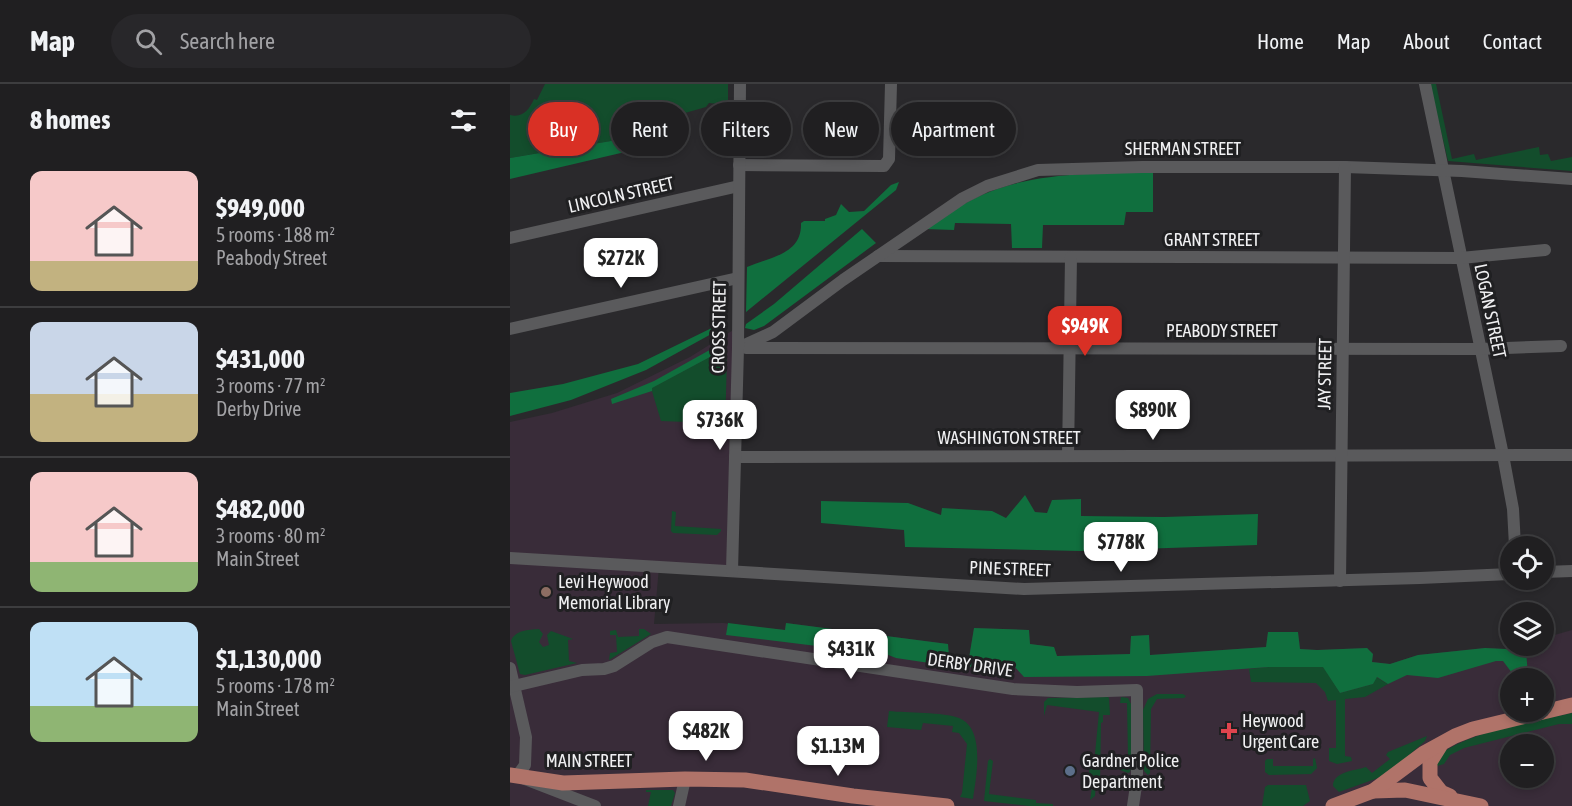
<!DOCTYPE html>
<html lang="en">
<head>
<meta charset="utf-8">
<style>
	:root { --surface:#201f21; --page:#28272a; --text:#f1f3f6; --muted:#a2a2a5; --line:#3d3d3f; --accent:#d93025 }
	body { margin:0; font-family:"Asap Condensed",sans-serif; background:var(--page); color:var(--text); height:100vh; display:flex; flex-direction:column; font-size:22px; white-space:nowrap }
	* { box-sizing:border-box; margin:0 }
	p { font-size:20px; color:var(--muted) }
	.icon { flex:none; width:33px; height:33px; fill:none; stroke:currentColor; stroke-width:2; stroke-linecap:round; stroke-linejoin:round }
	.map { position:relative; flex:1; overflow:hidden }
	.sheet { display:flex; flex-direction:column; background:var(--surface); width:510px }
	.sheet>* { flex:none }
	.banner { position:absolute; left:18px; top:18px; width:570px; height:54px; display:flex; gap:12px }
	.tools { position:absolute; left:990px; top:452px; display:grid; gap:12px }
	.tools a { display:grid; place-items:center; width:54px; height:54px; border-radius:50%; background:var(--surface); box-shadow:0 3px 9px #0003,0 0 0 2px var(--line); font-size:30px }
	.price { position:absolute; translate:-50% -51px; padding:0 14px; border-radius:12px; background:#fff; color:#222; font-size:20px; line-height:39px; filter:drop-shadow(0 2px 3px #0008) }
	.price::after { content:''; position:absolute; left:50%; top:36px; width:18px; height:14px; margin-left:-9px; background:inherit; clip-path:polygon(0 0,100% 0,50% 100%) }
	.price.current { background:var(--accent); color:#fff }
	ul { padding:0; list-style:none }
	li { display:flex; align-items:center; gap:18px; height:150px; padding:0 30px }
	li+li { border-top:2px solid var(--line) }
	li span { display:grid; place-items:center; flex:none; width:168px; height:120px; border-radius:12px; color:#555 }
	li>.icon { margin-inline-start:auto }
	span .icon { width:72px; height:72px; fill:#fffc; stroke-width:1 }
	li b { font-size:26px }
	h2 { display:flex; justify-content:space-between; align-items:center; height:72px; padding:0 30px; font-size:26px }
	.chip { padding:0 21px; border-radius:27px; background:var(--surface); box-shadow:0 3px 9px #0003,0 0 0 2px var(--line); font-size:21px; line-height:54px }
	.chip.current { background:var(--accent); color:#fff }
	header { display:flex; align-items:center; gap:36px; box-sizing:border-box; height:84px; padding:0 30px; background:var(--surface); border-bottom:2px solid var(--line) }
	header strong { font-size:28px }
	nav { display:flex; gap:33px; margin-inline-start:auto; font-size:21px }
	.search { width:420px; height:54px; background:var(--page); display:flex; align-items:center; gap:15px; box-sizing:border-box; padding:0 21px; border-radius:33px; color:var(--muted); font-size:22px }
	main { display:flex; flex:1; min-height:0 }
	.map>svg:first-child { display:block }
	.commercial { fill:#392c39; fill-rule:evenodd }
	.green { fill:#134d2c }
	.forest { fill:#106f3e }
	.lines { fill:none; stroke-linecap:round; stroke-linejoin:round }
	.minor { stroke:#5a5a5c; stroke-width:12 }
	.major { stroke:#b07369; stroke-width:15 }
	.education-dot { fill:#8d6e63; stroke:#202022; stroke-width:2 }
	.health-dot { fill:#e0444e; stroke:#202022; stroke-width:2 }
	.service-dot { fill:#5c6f8a; stroke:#202022; stroke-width:2 }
	.labels { text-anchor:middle; stroke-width:6; stroke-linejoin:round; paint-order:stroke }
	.street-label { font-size:18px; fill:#f0f0f2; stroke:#202022 }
	.poi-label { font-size:18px; fill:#f0f0f2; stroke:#202022; text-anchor:start }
</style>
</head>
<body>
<header>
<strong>Map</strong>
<div class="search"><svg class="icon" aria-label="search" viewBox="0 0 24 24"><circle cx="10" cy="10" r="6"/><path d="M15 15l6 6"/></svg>Search here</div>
<nav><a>Home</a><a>Map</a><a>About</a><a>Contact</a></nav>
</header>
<main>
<section class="sheet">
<h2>8 homes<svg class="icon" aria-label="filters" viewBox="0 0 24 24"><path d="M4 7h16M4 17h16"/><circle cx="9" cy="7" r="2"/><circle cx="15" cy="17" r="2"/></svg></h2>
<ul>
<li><span style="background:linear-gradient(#f6c9c9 75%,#c2b280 0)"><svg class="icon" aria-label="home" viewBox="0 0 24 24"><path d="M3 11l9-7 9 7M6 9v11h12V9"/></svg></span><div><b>$949,000</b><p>5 rooms · 188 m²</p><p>Peabody Street</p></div></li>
<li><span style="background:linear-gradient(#c9d6e8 60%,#c2b280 0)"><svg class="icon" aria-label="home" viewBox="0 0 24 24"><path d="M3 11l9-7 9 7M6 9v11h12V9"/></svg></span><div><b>$431,000</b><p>3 rooms · 77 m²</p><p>Derby Drive</p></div></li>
<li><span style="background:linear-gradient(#f6c9c9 75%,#8fb573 0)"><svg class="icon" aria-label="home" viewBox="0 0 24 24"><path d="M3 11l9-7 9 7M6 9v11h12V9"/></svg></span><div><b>$482,000</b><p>3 rooms · 80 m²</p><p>Main Street</p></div></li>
<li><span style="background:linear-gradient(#bfe0f5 70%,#8fb573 0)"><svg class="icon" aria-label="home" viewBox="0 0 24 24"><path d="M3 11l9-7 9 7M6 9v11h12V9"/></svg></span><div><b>$1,130,000</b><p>5 rooms · 178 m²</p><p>Main Street</p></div></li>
</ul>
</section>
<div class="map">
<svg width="1062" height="722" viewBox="0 0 1062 722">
	<rect width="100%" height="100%" fill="#2a292c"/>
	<path class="commercial" d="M228,243L221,487L149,483L144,540L213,539L275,546L276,539L438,560L439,573L459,574L464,544L519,546L520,560L544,563L547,572L620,570L621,552L639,551L640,571L756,563L758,548H788L790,565L807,566L857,564L863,570L862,578L880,580L908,571L975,564L996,565L997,557H1000V561H1034V554L1062,546V722H0V338L42,329L107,309L180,273ZM1000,594H1034V627H1000ZM1000,660H1034V693H1000Z"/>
	<g class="green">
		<path d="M35,0H218V21L199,19L196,23L175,29L178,44L0,74V31C13,34 19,26 24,15L27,16Z"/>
		<polygon points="920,0 926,0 942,75 964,70 966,76 1029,63 1030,71 1038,70 1041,77 1062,73 1062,87 938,77"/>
		<polygon points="213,266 217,270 215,349 203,349 203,339 151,337 141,304"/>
		<polygon points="162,427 166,428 165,442 211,445 211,447 207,451 163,449 161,447"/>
		<path d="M29,545L33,550L29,558L33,563L39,561L37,551L41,547L63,555L58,556L59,577L67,579L15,591L10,590L1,557C5,546 18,546 29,545Z"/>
		<polygon points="129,545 134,545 141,550 99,576 100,569 107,568 106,551 100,551 100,547 106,546 108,553 129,552"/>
		<polygon points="759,583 814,583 830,609 863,600 866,593 878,600 855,613 835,615 835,672 841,673 842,677 827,680 819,677 819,664 826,664 826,616 818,617 815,608 806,599 741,598 739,585"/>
		<polygon points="647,610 673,610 676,612 674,614 647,615 641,625 640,689 638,691 634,687 633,626 638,615"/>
		<polygon points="598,613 599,614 600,631 593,631 593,638 591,639 590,701 586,700 585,712 580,716 583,698 578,697 580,680 584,680 589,628 537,621 534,632 534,618 538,614"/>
		<polygon points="611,613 618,614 621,620 621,683 620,688 618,689 610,686 610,674 618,673 617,619 610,619"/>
		<path d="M379,627C396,629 434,628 449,634C476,645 466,693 463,715L450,713L452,709L457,660L449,649L442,648L443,642L413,639L411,646L377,643Z"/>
		<path d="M1062,629V640H1049L954,664L940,671L934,680L927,682V672C963,646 1018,639 1062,629Z"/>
		<path d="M917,652L915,657L889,680L868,694L829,708L823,702C823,688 843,687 856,683L862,689L880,675L876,671L878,668Z"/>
		<polygon points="805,674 807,684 801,690 759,691 755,688 755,677 757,675 763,675 763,682 803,682 803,675"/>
		<polygon points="480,675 483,677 479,710 526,716 526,719 543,720 543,722 520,722 474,717 478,677"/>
		<polygon points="758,701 796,701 800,717 793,722 752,722 755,703"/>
		<polygon points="136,706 163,706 165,709 161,722 138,722 141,708 136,708"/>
	</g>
	<g class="forest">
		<polygon points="178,44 179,53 0,95 0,74"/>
		<path d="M643,88V128H616L614,141H533L532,164H502L501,140L445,139L444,146L415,145C428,137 440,127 454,120C511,87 579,90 643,88Z"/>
		<path d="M389,98L386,106L236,228L237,183C261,173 292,170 291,139L294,137H315V135L326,131L331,120L339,128L354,127L381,101Z"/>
		<polygon points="352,145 366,159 254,242 244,246 235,244 236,240 264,220"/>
		<polygon points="212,239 214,243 136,286 61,316 0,332 0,309 53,300 128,280"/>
		<polygon points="214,258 213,266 142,304 142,307 102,320 101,315 144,297"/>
		<polygon points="515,411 525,428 537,429 542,416 571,415 571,432 654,433 748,430 747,461 570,467 395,463 394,446 311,439 311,417 398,419 431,431 432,424 482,427 496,434"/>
		<polygon points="218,539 275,546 276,539 438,560 439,573 459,574 464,544 519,546 520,560 544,563 547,572 620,570 621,552 639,551 640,571 756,563 758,548 788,548 790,565 807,566 857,564 863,570 862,578 880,580 908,571 975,564 996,565 997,557 1000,557 1000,561 1024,561 1024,564 1016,566 1018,592 1005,593 993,577 986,577 928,594 897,591 878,600 867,593 863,600 830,609 813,583 759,583 637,592 514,593 504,582 446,583 386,574 358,563 343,561 323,564 216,551"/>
	</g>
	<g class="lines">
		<g class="minor">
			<polyline points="915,0 993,371 1003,425 1005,462"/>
			<polyline points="229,81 374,82 379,75 381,0"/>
			<polyline points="0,154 229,102"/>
			<polyline points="368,172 951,174 1035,166"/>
			<polyline points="0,245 228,194"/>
			<polyline points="228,264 263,248 333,196 453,114 477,102 528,86 632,83 835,83 952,87 1062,95"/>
			<polyline points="236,264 970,265 1051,262"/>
			<polyline points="558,372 561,173"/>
			<polyline points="225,373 1062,371"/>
			<polyline points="0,474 514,505 910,494 1000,490"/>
			<polyline points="222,487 228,264 230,0"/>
			<polyline points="1034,488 1062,487"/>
			<polyline points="830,497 835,83"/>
			<polyline points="0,584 16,653 15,681 7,692 85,722"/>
			<polyline points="0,603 72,586 94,585 104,582 142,558 157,553 503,605 567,608 627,606 627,695 623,722"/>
			<polyline points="169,722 175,695"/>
		</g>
		<g class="major">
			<polyline points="930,662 920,678 920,694 931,708 940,712"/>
			<polyline points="0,691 53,699 175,695 235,696 343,712 437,722"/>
			<polyline points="863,707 895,706 971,722"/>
			<polyline points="823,722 863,707 914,669 945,652 963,645 1062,621"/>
		</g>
	</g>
	<circle class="education-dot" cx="36" cy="508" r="6"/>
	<path class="health-dot" d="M716 638h6v6h6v6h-6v6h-6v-6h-6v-6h6z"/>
	<circle class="service-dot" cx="560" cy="687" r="6"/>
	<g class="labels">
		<g class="street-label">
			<text x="673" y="71">SHERMAN STREET</text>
			<text transform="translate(111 111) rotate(-13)" y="6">LINCOLN STREET</text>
			<text x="702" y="162">GRANT STREET</text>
			<text transform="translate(980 227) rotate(78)" y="6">LOGAN STREET</text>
			<text transform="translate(209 243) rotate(-89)" y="6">CROSS STREET</text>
			<text x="712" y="253">PEABODY STREET</text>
			<text transform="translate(815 290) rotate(-89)" y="6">JAY STREET</text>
			<text x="499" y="360">WASHINGTON STREET</text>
			<text transform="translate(500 485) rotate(2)" y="6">PINE STREET</text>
			<text transform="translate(460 581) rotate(8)" y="6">DERBY DRIVE</text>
			<text x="79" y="683">MAIN STREET</text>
		</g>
		<g class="poi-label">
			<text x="48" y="504">Levi Heywood<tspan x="48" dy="21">Memorial Library</tspan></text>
			<text x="732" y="643">Heywood<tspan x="732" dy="21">Urgent Care</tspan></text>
			<text x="572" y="683">Gardner Police<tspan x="572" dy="21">Department</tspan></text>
		</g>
	</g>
</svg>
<div class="tools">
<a><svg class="icon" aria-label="locate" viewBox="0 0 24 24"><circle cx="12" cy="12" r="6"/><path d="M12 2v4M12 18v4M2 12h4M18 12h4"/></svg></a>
<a><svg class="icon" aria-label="layers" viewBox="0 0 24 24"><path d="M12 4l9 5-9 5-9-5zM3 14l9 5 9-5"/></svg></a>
<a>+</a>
<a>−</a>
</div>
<b class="price" style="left:111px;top:205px">$272K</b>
<b class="price current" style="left:575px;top:273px">$949K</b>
<b class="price" style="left:643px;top:357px">$890K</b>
<b class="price" style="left:210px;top:367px">$736K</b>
<b class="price" style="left:611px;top:489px">$778K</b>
<b class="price" style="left:341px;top:596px">$431K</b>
<b class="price" style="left:196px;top:678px">$482K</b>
<b class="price" style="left:328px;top:693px">$1.13M</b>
<div class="banner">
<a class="chip current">Buy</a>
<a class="chip">Rent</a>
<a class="chip">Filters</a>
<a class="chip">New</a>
<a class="chip">Apartment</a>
</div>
</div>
</main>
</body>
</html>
